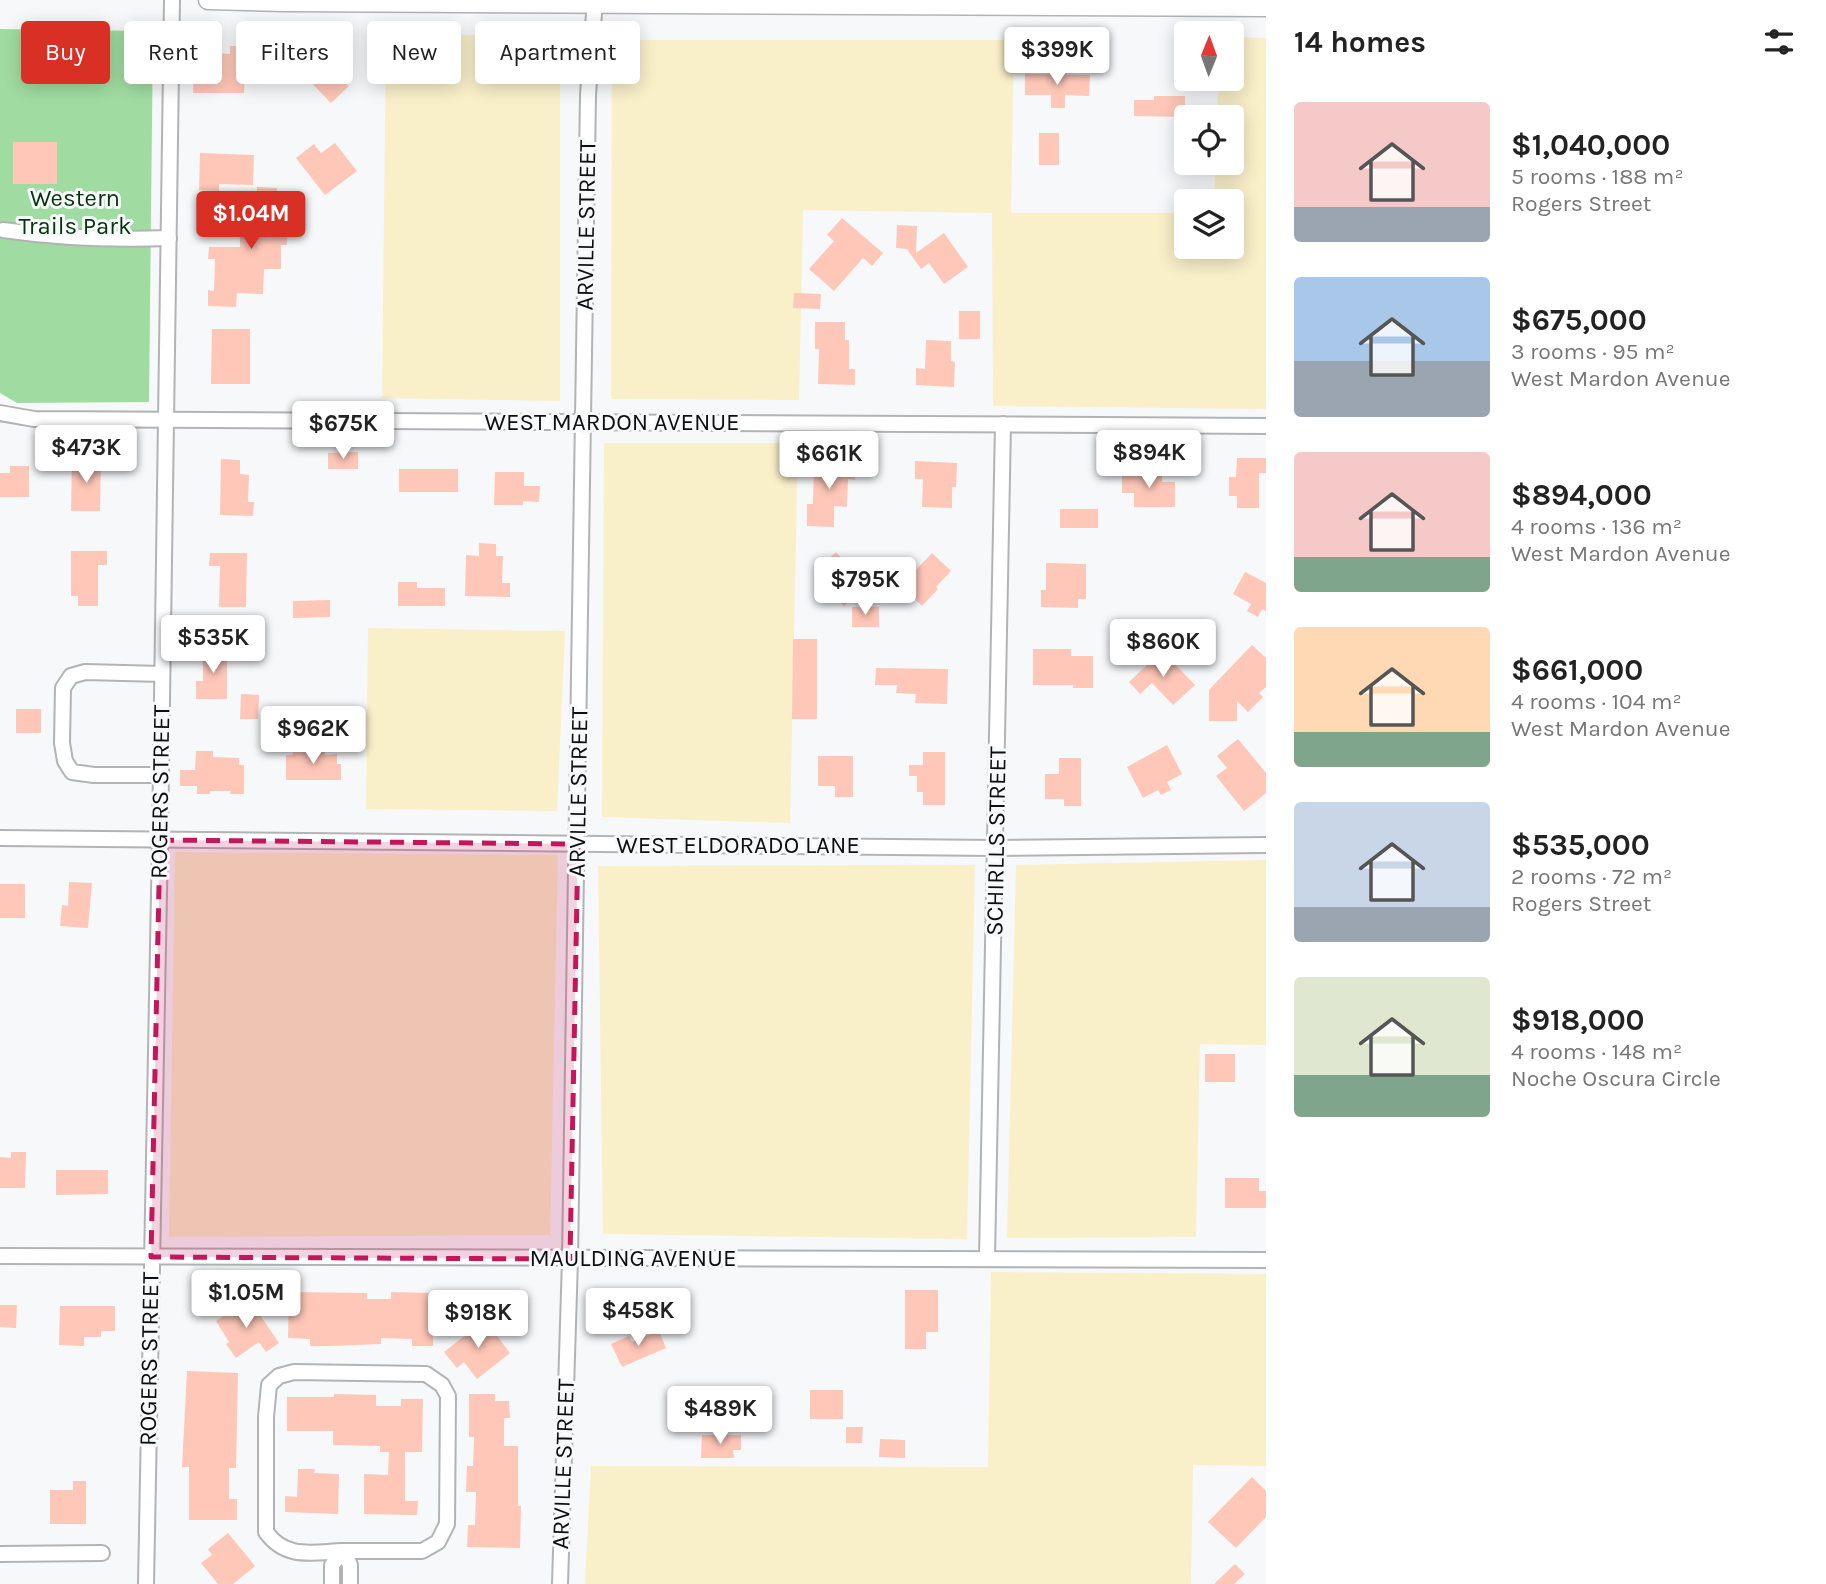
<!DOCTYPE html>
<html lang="en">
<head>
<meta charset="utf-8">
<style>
	:root { --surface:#fff; --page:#f2f2f2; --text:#222; --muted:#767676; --accent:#d93025 }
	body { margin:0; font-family:Karla,sans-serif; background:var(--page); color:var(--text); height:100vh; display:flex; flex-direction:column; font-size:26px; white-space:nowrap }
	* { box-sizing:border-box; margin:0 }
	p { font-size:23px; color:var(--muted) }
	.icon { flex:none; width:38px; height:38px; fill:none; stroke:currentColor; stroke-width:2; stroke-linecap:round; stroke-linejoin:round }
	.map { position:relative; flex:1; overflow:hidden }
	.sheet { display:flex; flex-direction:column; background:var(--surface); width:560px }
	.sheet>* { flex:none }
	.top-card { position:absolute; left:21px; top:21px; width:665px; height:63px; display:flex; gap:14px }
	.needle { width:46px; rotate:1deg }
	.fabs { position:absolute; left:1174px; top:21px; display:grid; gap:14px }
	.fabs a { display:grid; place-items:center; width:70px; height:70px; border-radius:7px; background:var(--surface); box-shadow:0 4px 18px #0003; font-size:35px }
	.price { position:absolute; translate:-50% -60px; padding:0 16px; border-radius:7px; background:#fff; color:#222; font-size:23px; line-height:46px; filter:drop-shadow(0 2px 4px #0008) }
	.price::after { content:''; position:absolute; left:50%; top:42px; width:21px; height:16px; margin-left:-10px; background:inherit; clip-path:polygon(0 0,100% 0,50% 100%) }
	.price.on { background:var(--accent); color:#fff }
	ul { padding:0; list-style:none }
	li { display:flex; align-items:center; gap:21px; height:175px; padding:0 28px }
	li span { display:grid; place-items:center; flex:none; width:196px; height:140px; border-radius:7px; color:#555 }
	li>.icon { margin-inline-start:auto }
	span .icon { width:84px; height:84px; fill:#fffc; stroke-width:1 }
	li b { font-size:30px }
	h2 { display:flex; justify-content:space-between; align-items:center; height:84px; padding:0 28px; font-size:30px }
	.chip { padding:0 24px; border-radius:7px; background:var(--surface); box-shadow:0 4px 18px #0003; font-size:24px; line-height:63px }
	.chip.on { background:var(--accent); color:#fff }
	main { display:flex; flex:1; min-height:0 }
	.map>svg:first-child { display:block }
	.green { fill:#a0dca1 }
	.sand { fill:#f9efc9 }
	.building { fill:#fec7b8 }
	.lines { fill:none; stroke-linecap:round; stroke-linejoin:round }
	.minor-casing { stroke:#b2b3b5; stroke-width:18 }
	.major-casing { stroke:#b2b3b5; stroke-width:21 }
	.minor { stroke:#fff; stroke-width:14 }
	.major { stroke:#fff; stroke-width:18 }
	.marked { fill:#c2185b; fill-opacity:0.2; stroke:#c2185b; stroke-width:5; stroke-dasharray:14 9; stroke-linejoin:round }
	.labels { text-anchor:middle; stroke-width:6; stroke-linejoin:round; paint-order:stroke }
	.park-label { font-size:24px; fill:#06350c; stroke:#f7f8fa }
	.street-label { font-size:24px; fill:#0e0e0f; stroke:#f7f8fa }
</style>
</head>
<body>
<main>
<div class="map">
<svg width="1266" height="1584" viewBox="0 0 1266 1584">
	<rect width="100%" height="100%" fill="#f7f8fa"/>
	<polygon class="green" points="0,29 153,31 149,402 17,403 0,393"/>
	<g class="sand">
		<polygon points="386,33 560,37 560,401 382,398"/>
		<polygon points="1232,37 1266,38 1266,409 993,406 992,213 803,210 799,400 611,399 612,40 1014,40 1011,213 1186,213 1186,247 1232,247 1232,201 1214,201 1216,163 1232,163 1232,117 1217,117 1219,79 1232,79"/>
		<polygon points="604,443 798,443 790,823 602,817"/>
		<polygon points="368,628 565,631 557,811 366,809"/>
		<polygon points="175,852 558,855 550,1235 169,1237"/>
		<polygon points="1266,860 1266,1045 1200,1044 1196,1237 1007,1238 1016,865"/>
		<polygon points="975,865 967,1239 603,1234 598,866"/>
		<polygon points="991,1272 1266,1274 1266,1466 1193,1465 1191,1584 585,1584 591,1466 988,1467"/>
	</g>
	<g class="building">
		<polygon points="262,36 281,37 279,71 245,70 244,93 193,93 194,64 213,64 214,53 230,54 230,46 261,46"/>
		<polygon points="313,51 320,58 325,54 344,73 340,77 349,86 331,103 297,68"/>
		<polygon points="1025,74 1090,75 1089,96 1065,95 1065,108 1051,108 1051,95 1025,95"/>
		<polygon points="1154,96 1185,96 1185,117 1134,116 1134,100 1154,100"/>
		<rect x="1039" y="133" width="20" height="32"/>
		<rect x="13" y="142" width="44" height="42"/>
		<polygon points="335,143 357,171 325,195 296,158 314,144 321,153"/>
		<polygon points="200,153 254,155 253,185 219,184 219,191 199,190"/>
		<polygon points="257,187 277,188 277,194 288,195 287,245 281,245 281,269 264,269 263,294 237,293 236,307 208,306 208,290 214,291 215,259 208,259 209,247 240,247 240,221 256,222"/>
		<polygon points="842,218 883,253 872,266 863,258 834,291 809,269 834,241 827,235"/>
		<polygon points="897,225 917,226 916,253 944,233 968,267 944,284 929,263 921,269 907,249 896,248"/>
		<polygon points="794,293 821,294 820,309 793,308"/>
		<rect x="959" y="311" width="21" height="28"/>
		<polygon points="815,322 845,322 845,340 849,340 849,369 855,369 855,385 818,384 819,349 815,349"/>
		<polygon points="212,329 250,329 250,384 211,384"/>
		<polygon points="926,340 951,341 951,361 955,362 954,387 916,385 916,368 925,369"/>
		<polygon points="358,452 358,469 328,469 328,453"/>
		<polygon points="72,458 101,458 100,511 71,511"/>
		<polygon points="1237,458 1266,458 1266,473 1259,473 1259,508 1237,508 1237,496 1229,496 1229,477 1236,477"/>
		<polygon points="221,459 240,460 240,474 249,475 248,502 254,502 253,516 220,515"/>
		<polygon points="814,461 855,462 855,480 848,479 847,507 834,506 834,527 807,526 807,504 813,504"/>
		<polygon points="915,461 957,463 956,487 952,487 952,508 922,507 923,479 915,479"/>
		<polygon points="10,466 29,466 29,497 0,497 0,473 10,473"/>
		<rect x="399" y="469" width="59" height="23"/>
		<polygon points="495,472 524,472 524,486 540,486 539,502 523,501 523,505 494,505"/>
		<polygon points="1122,474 1162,474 1162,482 1175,482 1175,507 1134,507 1134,493 1122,493"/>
		<rect x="1060" y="509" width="38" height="19"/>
		<polygon points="479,543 496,544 496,556 503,556 502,583 510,583 510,597 465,596 466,555 479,556"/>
		<polygon points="71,551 107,551 107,565 98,565 98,606 78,606 78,596 71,596"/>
		<polygon points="836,552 855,573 861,567 873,579 844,606 828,589 832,586 817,570"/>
		<polygon points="210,553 247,553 246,607 219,607 220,566 209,566"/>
		<polygon points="932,553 951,571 936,587 938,589 922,606 894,579 906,567 913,573"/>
		<polygon points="1046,563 1086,564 1086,599 1078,599 1078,608 1041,607 1041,590 1046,590"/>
		<polygon points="1245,572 1266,583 1266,611 1262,609 1258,617 1247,611 1251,604 1233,594"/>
		<polygon points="398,582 417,582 417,588 445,588 445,606 398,606"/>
		<polygon points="330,600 330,617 293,618 293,601"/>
		<rect x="852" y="607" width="27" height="20"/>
		<polygon points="793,639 817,639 817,719 792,719"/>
		<polygon points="1252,645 1266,658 1266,687 1259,693 1263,697 1248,712 1237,701 1237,721 1209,721 1209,690"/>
		<polygon points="203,647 224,647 225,661 227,661 227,699 196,699 196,681 203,681"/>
		<polygon points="1033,649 1071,649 1071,656 1093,656 1093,688 1073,688 1073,685 1033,685"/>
		<polygon points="1162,651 1195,685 1173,705 1152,683 1140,694 1129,682"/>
		<polygon points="876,668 948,669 947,704 915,703 916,694 896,693 897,685 875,685"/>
		<polygon points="241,694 259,695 258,719 240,719"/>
		<rect x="16" y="709" width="25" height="24"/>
		<polygon points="1238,739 1266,773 1266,793 1244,811 1216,776 1227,768 1217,756"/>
		<polygon points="1167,745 1182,774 1167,782 1171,790 1161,795 1158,790 1143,798 1127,767"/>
		<polygon points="325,749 325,755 337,754 337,764 341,764 341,780 286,780 286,755 293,755 293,750"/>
		<polygon points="196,751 213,751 213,757 239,758 239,765 244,765 244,794 230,794 231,791 210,791 210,794 197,794 197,786 180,786 180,770 195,770"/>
		<polygon points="923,752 945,752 945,805 923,805 923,792 917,792 917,776 909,776 909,765 923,765"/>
		<polygon points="818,756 853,756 853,797 835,797 835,786 818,786"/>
		<polygon points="1059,758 1081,758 1081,806 1064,806 1064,799 1045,799 1045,774 1059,774"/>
		<polygon points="69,882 92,883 88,928 60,926 62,905 68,906"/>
		<rect x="0" y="884" width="25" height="34"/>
		<rect x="1205" y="1054" width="30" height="28"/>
		<polygon points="11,1152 26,1152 25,1188 0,1188 0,1157 11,1158"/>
		<polygon points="56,1170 108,1170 108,1194 56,1195"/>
		<polygon points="1225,1178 1259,1178 1259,1191 1266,1191 1266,1208 1225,1208"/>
		<polygon points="905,1290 938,1290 938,1332 926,1332 926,1349 905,1349"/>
		<polygon points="289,1292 367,1293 367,1299 391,1299 391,1292 434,1293 433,1346 412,1346 412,1339 381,1338 381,1344 331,1346 310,1346 310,1339 288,1338"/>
		<polygon points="249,1299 279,1343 266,1352 259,1342 236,1358 226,1344 229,1342 216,1321"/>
		<polygon points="0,1305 17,1305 16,1328 0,1327"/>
		<polygon points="60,1306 115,1306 115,1331 101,1331 101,1337 84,1337 84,1346 59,1345"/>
		<polygon points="485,1320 510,1353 477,1379 464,1362 457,1368 444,1352"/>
		<polygon points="659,1331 666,1348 622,1367 611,1344 629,1336 632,1342"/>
		<polygon points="187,1371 238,1373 236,1468 229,1468 229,1499 237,1499 237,1520 189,1520 189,1467 182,1467"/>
		<rect x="810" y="1390" width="33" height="29"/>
		<polygon points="334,1394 376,1395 376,1406 401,1406 401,1399 423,1399 422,1452 405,1452 405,1501 418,1501 417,1515 364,1514 364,1474 388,1475 389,1452 380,1452 380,1446 333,1445 333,1431 287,1431 287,1397 334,1397"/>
		<polygon points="469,1394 495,1394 495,1401 509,1401 510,1418 504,1418 504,1446 518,1446 518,1506 521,1506 520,1548 467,1547 468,1525 475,1525 476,1492 466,1492 467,1466 473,1466 474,1437 469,1437"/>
		<polygon points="846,1427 863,1427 862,1443 846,1443"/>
		<polygon points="702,1435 741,1435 741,1450 733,1450 734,1458 701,1458"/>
		<polygon points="880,1439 905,1440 905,1458 879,1457"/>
		<polygon points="298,1469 315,1469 314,1473 339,1474 338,1514 285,1512 285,1496 297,1497"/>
		<polygon points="1252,1477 1266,1491 1266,1517 1236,1548 1208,1522"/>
		<polygon points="73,1481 86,1481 86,1524 50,1524 50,1490 73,1490"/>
		<polygon points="228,1533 255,1566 233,1584 218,1584 201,1563 212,1555 208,1549"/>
		<polygon points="1235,1564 1245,1574 1234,1584 1214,1584"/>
	</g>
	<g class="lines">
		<g class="minor-casing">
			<g id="minor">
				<path d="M3,230C59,238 113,240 169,238"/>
				<polyline points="0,413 34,419 1266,426"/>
				<polyline points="161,775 94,775 72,772 65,761 62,743 63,688 71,676 85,672 162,674"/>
				<polyline points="0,838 996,848 1266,845"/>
				<polyline points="0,1256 1266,1260"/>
				<polyline points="987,1258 1003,424"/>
				<polyline points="343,1551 350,1565 350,1584"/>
				<polyline points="0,1554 102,1553"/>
				<polyline points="146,1584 160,840 172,0"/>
				<path d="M332,1584V1565L343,1551H422L438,1542L447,1524L448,1396L442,1385L426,1374L294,1372L279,1376L269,1385L266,1417V1532C286,1560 313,1552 343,1551"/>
				<polyline points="560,1584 570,1259 588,95 595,0"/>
			</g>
		</g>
		<g class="major-casing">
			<polyline id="major" points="208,0 284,2 1266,7"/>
		</g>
		<use href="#minor" class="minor"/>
		<use href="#major" class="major"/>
	</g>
	<path class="marked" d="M160,840L578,844L570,1259L151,1257Z"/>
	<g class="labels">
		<g class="park-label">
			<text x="75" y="206">Western<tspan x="75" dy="28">Trails Park</tspan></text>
		</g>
		<g class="street-label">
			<text transform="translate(586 225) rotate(-89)" y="8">ARVILLE STREET</text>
			<text x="612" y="430">WEST MARDON AVENUE</text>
			<text transform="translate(160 792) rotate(-89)" y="8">ROGERS STREET</text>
			<text transform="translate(578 792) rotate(-89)" y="8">ARVILLE STREET</text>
			<text transform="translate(996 841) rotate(-89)" y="8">SCHIRLLS STREET</text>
			<text x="738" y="853">WEST ELDORADO LANE</text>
			<text x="633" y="1266">MAULDING AVENUE</text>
			<text transform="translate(149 1359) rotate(-89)" y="8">ROGERS STREET</text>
			<text transform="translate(563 1464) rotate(-88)" y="8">ARVILLE STREET</text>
		</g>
	</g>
</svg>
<div class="fabs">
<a><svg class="needle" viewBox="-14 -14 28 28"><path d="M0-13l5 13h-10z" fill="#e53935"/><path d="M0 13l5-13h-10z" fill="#767676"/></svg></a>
<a><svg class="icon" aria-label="locate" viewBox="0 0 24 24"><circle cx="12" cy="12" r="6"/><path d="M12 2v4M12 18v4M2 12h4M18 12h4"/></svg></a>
<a><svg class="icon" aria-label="layers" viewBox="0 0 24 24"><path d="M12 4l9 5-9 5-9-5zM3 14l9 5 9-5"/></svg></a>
</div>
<b class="price" style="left:1057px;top:87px">$399K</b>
<b class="price on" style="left:251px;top:251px">$1.04M</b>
<b class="price" style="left:343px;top:461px">$675K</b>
<b class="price" style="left:86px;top:485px">$473K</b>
<b class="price" style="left:1149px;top:490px">$894K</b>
<b class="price" style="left:829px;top:491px">$661K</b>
<b class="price" style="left:865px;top:617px">$795K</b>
<b class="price" style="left:213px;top:675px">$535K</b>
<b class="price" style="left:1163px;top:679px">$860K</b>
<b class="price" style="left:313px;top:766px">$962K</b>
<b class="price" style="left:246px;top:1330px">$1.05M</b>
<b class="price" style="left:638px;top:1348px">$458K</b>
<b class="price" style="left:478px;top:1350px">$918K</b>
<b class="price" style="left:720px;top:1446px">$489K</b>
<div class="top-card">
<a class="chip on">Buy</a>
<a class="chip">Rent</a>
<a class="chip">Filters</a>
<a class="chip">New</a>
<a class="chip">Apartment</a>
</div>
</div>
<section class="sheet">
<h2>14 homes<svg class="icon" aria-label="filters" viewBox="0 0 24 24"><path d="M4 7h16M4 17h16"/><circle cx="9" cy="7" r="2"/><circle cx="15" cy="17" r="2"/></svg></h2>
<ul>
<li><span style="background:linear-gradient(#f6c9c9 75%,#9aa5b1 0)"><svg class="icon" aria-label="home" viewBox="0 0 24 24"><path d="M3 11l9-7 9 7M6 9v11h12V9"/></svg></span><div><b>$1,040,000</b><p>5 rooms · 188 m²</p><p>Rogers Street</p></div></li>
<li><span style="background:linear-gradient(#a9c7e8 60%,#9aa5b1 0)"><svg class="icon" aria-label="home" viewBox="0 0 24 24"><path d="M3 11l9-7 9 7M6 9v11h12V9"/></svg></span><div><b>$675,000</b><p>3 rooms · 95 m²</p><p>West Mardon Avenue</p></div></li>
<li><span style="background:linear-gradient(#f6c9c9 75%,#7fa58c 0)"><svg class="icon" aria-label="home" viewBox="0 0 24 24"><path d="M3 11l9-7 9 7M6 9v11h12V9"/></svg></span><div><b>$894,000</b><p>4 rooms · 136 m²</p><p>West Mardon Avenue</p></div></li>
<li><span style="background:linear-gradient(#ffd9b3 75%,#7fa58c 0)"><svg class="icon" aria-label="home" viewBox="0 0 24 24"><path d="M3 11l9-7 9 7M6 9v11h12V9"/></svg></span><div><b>$661,000</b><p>4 rooms · 104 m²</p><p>West Mardon Avenue</p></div></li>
<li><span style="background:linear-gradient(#c9d6e8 75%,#9aa5b1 0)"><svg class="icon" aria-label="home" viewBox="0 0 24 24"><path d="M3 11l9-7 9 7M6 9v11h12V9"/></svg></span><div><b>$535,000</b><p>2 rooms · 72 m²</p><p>Rogers Street</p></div></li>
<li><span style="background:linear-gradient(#dfe7d0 70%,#7fa58c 0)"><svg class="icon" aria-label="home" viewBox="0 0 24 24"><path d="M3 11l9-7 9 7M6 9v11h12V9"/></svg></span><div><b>$918,000</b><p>4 rooms · 148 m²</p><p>Noche Oscura Circle</p></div></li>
</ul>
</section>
</main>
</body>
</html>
